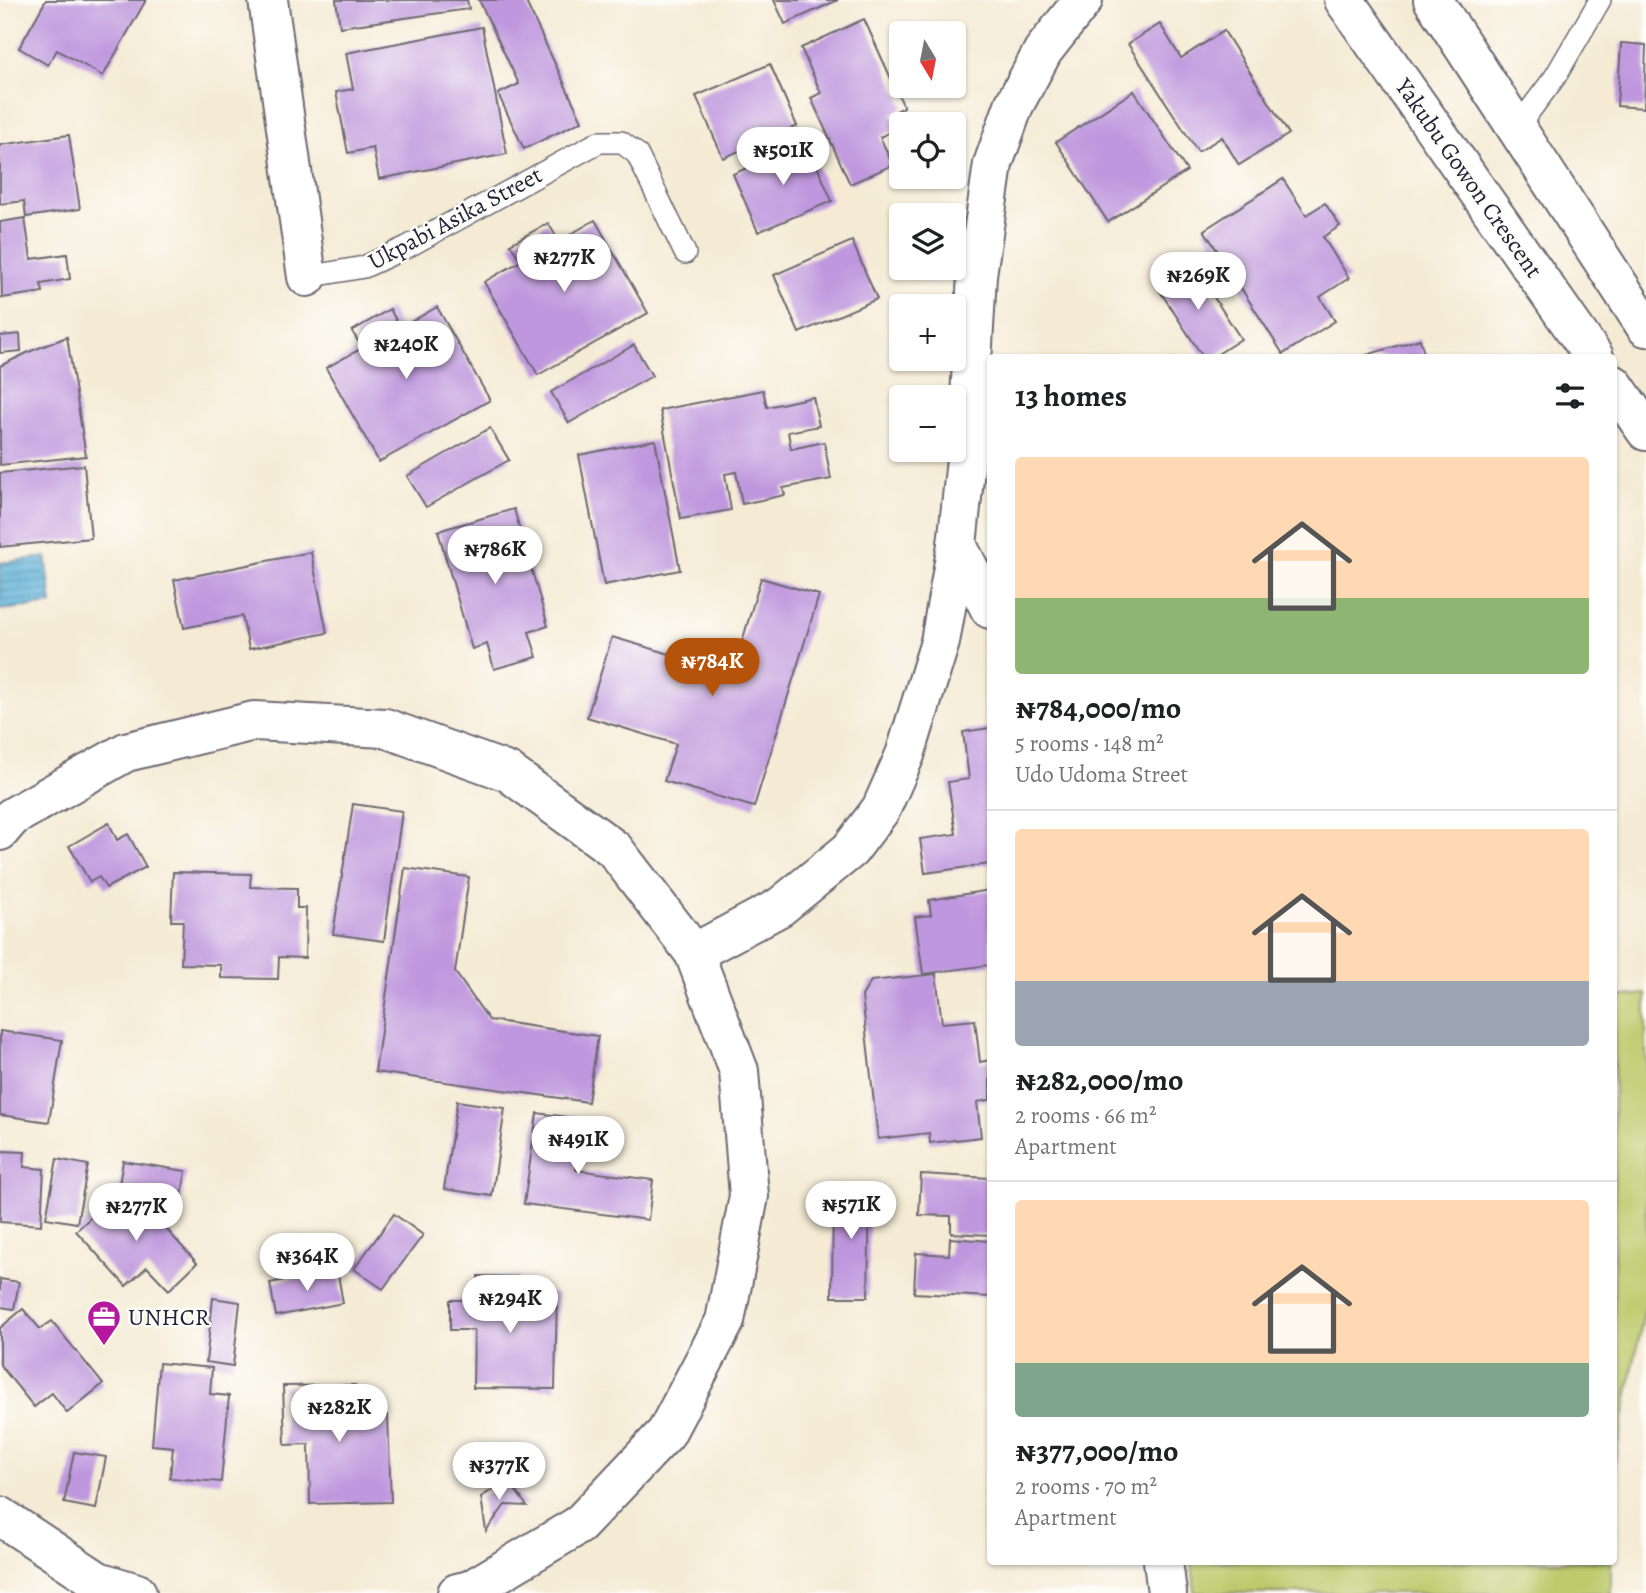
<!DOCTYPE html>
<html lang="en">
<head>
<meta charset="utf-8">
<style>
	:root { --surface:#fff; --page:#f6f6f6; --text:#202124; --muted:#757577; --line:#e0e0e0; --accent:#b45309 }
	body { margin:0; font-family:Alegreya,serif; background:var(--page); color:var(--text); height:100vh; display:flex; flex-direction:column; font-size:26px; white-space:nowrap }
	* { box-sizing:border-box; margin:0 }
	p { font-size:23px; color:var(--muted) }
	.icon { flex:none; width:38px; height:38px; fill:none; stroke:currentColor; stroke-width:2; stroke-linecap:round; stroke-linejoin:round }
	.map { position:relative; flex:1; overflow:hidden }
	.drawer { position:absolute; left:987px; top:354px; width:630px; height:1211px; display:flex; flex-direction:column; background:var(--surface); border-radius:7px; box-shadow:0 2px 5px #0004 }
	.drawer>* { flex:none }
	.needle { width:46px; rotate:170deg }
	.tools { position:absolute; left:889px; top:21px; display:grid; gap:14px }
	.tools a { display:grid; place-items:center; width:77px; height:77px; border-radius:7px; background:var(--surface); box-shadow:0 2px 5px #0004; font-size:35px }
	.price { position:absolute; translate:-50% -60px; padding:0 16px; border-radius:24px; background:#fff; color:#222; font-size:23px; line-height:46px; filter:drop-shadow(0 2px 4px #0008) }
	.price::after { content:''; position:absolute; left:50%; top:42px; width:21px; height:16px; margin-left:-10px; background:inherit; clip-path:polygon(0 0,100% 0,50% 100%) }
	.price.active { background:var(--accent); color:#fff }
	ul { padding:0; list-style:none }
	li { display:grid; align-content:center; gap:14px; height:371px; padding:0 28px }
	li+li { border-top:2px solid var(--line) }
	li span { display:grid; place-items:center; height:217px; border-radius:7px; color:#555 }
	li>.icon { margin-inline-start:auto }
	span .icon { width:126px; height:126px; fill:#fffc; stroke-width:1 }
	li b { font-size:30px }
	h2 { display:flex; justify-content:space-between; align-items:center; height:84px; padding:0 28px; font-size:30px }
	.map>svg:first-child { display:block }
	.green { fill:#bdcb6d; stroke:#707654; stroke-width:2 }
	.water { fill:url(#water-rules); stroke:#406a8a; stroke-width:2 }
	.building { fill:#bf97de }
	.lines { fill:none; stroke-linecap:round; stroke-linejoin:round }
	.service-casing { stroke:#6c6871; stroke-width:24 }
	.minor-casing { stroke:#6c6871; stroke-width:42 }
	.secondary-casing { stroke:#6c6871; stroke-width:42 }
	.service { stroke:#fff; stroke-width:21 }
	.minor { stroke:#fff; stroke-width:38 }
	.secondary { stroke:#fff; stroke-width:38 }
	.labels { text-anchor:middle; stroke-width:5; stroke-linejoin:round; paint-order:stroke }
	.street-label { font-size:24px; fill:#22223b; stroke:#fdfcf7 }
	.poi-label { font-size:24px; fill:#22223b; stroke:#fdfcf7; text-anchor:start }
</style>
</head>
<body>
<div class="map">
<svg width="1646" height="1593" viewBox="0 0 1646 1593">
	<defs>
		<pattern id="water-rules" width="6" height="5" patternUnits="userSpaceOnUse" patternTransform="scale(1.75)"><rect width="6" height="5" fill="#5eb1d9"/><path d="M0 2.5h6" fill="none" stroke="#4d90b1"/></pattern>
	</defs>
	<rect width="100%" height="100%" fill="#fdfcf7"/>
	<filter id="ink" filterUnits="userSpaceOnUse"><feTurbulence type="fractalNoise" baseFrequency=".0143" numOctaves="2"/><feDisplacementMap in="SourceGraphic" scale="14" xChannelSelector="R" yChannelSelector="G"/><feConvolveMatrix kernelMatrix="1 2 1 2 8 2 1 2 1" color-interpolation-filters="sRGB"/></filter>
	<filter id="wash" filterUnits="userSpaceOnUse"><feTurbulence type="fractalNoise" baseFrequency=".00686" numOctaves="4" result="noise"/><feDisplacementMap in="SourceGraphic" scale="28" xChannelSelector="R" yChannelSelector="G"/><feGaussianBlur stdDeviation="1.57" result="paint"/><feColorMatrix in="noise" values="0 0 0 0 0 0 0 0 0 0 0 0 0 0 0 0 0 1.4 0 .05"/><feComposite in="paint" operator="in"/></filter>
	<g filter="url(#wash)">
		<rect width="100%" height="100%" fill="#f5ebd5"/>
		<g class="green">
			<polygon points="1646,994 1646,1302 1614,1464 1614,997"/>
			<polygon points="1192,1561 1611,1561 1611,1593 1195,1593"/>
		</g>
		<polygon class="water" points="46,557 52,604 0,610 0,563"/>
		<g id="blocks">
			<g class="building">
				<polygon points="46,0 146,0 103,76 57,50 48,65 19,48"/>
				<polygon points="336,0 467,0 469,9 340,27"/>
				<polygon points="479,0 525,0 582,121 524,149 498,94 519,84"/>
				<polygon points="774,0 838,0 785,24"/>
				<polygon points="864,19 904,107 891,114 898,128 880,137 893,165 850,184 811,98 821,93 801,48"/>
				<polygon points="1160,24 1181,58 1224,31 1289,134 1239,165 1222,137 1198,152 1128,44"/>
				<polygon points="482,27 507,154 379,179 373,148 348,153 336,92 353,89 346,53"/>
				<polygon points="1621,43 1646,45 1644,108 1617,106"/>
				<polygon points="770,64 797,126 723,158 696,96"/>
				<polygon points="1134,91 1187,171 1108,222 1056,142"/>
				<polygon points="69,135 80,209 26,217 24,201 0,204 0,145"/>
				<polygon points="807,142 832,201 758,232 733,174"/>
				<polygon points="1283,179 1306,215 1325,203 1340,226 1323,237 1349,278 1320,297 1335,321 1283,354 1204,230"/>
				<polygon points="25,218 31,259 67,254 70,279 41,284 43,292 2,298 0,222"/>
				<polygon points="595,220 648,313 538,375 484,282 521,261 510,244 548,223 559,241"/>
				<polygon points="852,241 877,299 799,333 774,275"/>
				<polygon points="1191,262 1241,339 1213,357 1203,357 1156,285"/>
				<polygon points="437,307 490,400 379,462 326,368 362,348 352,331 390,309 400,328"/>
				<polygon points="20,334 21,351 0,353 0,336"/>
				<polygon points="67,337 86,456 0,465 0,366 31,351"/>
				<polygon points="1420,339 1425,357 1363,357 1363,356"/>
				<polygon points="634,345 652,376 569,423 551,392"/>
				<polygon points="763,390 767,407 813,397 819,426 788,432 791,449 824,442 831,479 783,488 785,495 742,504 736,472 725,474 731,510 681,519 660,410"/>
				<polygon points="490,428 509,460 426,507 407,476"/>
				<polygon points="655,440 680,570 604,585 579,455"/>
				<polygon points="84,465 91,538 0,547 0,473"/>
				<polygon points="514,509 548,626 529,632 537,657 494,669 487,644 472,649 438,531"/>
				<polygon points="311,552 327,633 249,649 242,616 184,628 174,580"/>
				<polygon points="761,578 819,595 754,807 664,781 676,744 587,717 612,637 748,677 754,657 739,652"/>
				<polygon points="990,728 990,864 925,873 920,839 956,834 948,782 969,779 963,732"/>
				<polygon points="353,804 402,811 384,941 333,934"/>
				<polygon points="109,823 117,840 128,834 146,867 106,888 99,877 90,882 69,846"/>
				<polygon points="405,868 469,877 455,972 489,1020 598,1036 588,1102 375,1072"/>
				<polygon points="173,872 251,874 250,887 297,888 297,908 306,908 305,958 279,957 278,979 221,978 221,965 181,964 183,921 171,921"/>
				<polygon points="990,890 990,965 923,974 915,917 931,915 929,900"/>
				<polygon points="936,974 942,1023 975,1020 980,1062 990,1060 990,1100 977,1102 981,1137 930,1143 929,1133 878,1139 862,996 871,981"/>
				<polygon points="0,1031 62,1040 49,1122 0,1115"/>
				<polygon points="457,1101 505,1108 492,1196 444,1189"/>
				<polygon points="537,1113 583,1119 576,1170 653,1180 648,1220 524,1204"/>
				<polygon points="0,1151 25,1152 24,1167 44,1169 41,1225 0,1222"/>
				<polygon points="57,1159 88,1165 77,1223 46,1218"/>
				<polygon points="123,1161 186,1171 181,1201 118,1191"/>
				<polygon points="921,1174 990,1178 990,1235 951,1233 951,1216 919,1215"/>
				<polygon points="833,1186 870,1186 868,1297 832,1297"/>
				<polygon points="115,1195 128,1209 139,1199 197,1263 169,1290 147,1267 126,1286 76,1231"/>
				<polygon points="394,1214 423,1235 383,1289 354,1269"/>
				<polygon points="950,1238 990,1241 990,1297 914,1293 916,1253 949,1255"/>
				<polygon points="337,1269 343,1303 276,1316 270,1283"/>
				<polygon points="478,1276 519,1277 518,1293 557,1293 555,1389 473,1388 474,1330 450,1330 450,1300 478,1300"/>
				<polygon points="0,1279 19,1282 14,1309 0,1307"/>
				<polygon points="213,1298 240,1302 233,1366 206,1362"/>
				<polygon points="23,1309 40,1329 52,1321 103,1384 67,1413 52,1393 34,1407 0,1365 0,1328"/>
				<polygon points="159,1363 212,1368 210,1394 229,1396 221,1482 170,1478 173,1447 152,1445"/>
				<polygon points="355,1385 355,1416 388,1415 391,1502 310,1504 309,1444 285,1445 283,1386"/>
				<polygon points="74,1452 106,1457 96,1509 64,1503"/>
				<polygon points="508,1480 527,1506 505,1505 486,1531 481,1497"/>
			</g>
		</g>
	</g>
	<g filter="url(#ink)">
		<use href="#blocks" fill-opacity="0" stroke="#6c6871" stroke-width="2"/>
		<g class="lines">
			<g class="service-casing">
				<g id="service">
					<polyline points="1516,129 1555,77 1600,0"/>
					<polyline points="307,277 364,267 407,247 599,142 621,142 637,154 685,253"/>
				</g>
			</g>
			<g class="minor-casing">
				<g id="minor">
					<polyline points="268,0 307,277"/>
					<polyline points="957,545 990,609"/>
					<polyline points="0,831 12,817 126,752 254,721 385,728 508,772 614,849 694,953 739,1071 749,1196 725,1321 666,1433 579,1525 470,1590 457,1593"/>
					<polyline points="694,953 780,907 850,850 881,809 905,755 940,642 957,545 967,450 977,275 993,164 1014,105 1043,51 1083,0"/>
					<polyline points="0,1516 98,1581 137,1593"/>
					<polyline points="1163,1561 1167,1593"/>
				</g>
			</g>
			<g class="secondary-casing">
				<g id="secondary">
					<polyline points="1344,0 1594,357"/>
					<polyline points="1433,0 1646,327"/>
					<polyline points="1614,385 1646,431"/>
				</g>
			</g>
			<use href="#service" class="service"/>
			<use href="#minor" class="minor"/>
			<use href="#secondary" class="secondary"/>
		</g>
	</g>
	<defs>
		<g id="office-pin" transform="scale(1.75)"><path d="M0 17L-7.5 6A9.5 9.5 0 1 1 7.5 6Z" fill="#b5179e" stroke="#fdfcf7"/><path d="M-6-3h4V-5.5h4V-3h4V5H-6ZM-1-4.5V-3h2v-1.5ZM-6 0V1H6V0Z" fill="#fff"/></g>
	</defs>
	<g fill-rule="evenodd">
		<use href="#office-pin" x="104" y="1317"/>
	</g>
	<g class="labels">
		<g class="street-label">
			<text transform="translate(1469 178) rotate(55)" y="8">Yakubu Gowon Crescent</text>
			<text transform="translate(455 218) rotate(-28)" y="8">Ukpabi Asika Street</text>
		</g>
		<g class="poi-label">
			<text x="128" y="1325">UNHCR</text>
		</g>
	</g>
</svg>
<div class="tools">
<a><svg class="needle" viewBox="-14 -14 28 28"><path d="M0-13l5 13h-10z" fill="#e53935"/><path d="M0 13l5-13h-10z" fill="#757577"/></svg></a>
<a><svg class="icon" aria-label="locate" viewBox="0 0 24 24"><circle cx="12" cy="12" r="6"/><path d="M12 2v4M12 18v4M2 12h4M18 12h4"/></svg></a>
<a><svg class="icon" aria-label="layers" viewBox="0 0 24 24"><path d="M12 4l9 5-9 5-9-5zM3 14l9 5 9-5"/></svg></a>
<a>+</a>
<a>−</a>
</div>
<b class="price" style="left:783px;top:187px">₦501K</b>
<b class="price" style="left:564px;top:294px">₦277K</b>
<b class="price" style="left:1198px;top:312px">₦269K</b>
<b class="price" style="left:406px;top:381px">₦240K</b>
<b class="price" style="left:495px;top:586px">₦786K</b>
<b class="price active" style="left:712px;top:698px">₦784K</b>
<b class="price" style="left:578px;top:1176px">₦491K</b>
<b class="price" style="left:851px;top:1241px">₦571K</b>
<b class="price" style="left:136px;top:1243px">₦277K</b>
<b class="price" style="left:307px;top:1293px">₦364K</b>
<b class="price" style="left:510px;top:1335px">₦294K</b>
<b class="price" style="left:339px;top:1444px">₦282K</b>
<b class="price" style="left:499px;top:1502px">₦377K</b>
<section class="drawer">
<h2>13 homes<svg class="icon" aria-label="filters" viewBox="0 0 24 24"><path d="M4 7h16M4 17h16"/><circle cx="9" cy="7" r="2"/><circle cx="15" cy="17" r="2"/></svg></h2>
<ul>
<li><span style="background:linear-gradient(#ffd9b3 65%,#8fb573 0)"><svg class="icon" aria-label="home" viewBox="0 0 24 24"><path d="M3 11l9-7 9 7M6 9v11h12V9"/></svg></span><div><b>₦784,000/mo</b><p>5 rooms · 148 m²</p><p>Udo Udoma Street</p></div></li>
<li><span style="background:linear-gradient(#ffd9b3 70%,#9aa5b1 0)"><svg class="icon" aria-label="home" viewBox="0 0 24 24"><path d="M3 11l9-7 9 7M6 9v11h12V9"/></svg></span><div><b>₦282,000/mo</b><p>2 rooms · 66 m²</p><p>Apartment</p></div></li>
<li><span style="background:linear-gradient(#ffd9b3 75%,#7fa58c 0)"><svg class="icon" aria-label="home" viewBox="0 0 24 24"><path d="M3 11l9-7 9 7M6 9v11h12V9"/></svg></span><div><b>₦377,000/mo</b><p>2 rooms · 70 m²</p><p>Apartment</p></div></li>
</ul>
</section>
</div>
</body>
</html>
